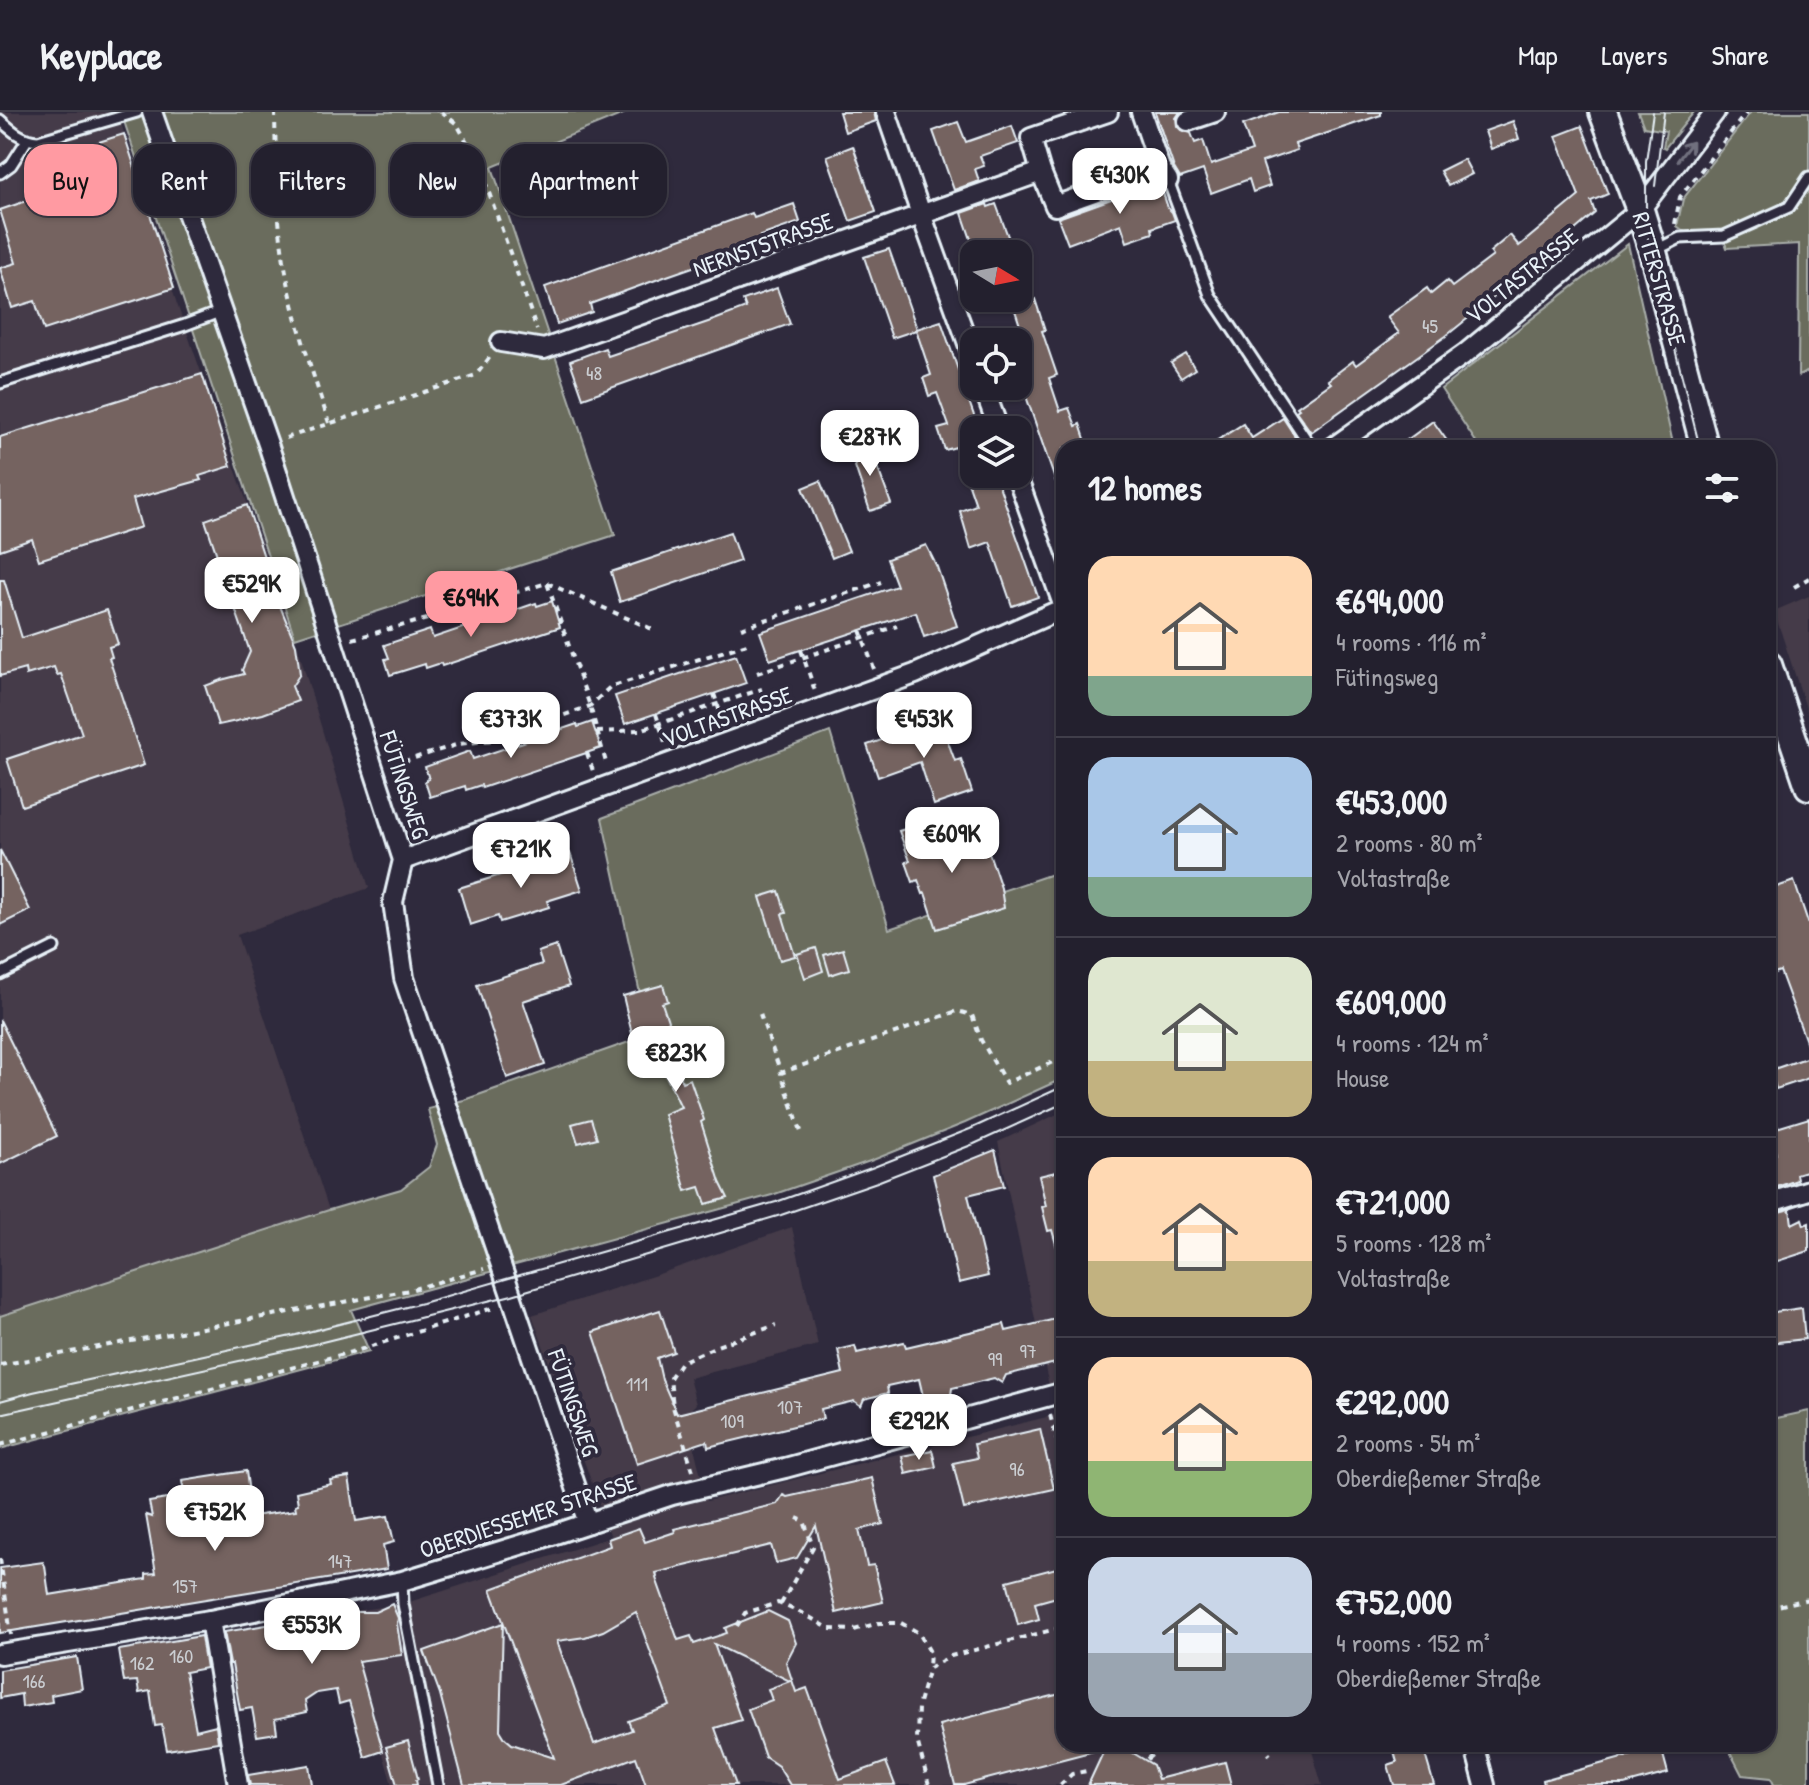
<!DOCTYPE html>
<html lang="en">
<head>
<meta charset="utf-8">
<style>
	:root { --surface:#23202e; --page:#2b2836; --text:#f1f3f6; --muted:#a3a3aa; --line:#403e4a; --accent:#ff9aa2 }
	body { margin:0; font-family:"Patrick Hand",sans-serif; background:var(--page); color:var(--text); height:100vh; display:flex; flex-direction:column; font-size:30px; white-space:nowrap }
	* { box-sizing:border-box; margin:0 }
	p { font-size:26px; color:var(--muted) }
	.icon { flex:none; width:44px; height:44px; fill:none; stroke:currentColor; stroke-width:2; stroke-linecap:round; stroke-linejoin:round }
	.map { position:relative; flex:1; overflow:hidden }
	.panel { position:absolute; left:1056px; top:328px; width:720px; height:1312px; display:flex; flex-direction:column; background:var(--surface); border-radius:24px; box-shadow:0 2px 6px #0004,0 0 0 2px var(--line) }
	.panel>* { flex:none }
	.hud { position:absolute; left:24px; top:32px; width:760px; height:72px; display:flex; gap:16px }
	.needle { width:52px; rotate:100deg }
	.controls { position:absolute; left:960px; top:128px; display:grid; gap:16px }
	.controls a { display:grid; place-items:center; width:72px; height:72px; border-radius:16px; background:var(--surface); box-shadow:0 2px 6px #0004,0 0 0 2px var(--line); font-size:40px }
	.price { position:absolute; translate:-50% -68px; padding:0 18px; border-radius:16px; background:#fff; color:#222; font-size:26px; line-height:52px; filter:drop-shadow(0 2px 4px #0008) }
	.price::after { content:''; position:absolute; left:50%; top:48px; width:24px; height:18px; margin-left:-12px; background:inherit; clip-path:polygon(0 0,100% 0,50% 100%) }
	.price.current { background:var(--accent); color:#111 }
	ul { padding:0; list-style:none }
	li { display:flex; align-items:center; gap:24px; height:200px; padding:0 32px }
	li+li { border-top:2px solid var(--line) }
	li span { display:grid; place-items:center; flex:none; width:224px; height:160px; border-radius:24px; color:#555 }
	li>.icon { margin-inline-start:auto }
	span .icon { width:96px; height:96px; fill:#fffc; stroke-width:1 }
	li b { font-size:34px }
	h2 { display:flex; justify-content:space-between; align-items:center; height:96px; padding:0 32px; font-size:34px }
	.tag { padding:0 28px; border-radius:24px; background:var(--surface); box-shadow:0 2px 6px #0004,0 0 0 2px var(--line); font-size:28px; line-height:72px }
	.tag.current { background:var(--accent); color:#111 }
	header { display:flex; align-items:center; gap:48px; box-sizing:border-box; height:112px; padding:0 40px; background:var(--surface); border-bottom:2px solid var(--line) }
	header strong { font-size:38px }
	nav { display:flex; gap:44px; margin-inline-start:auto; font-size:28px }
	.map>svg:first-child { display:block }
	.built { fill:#443b48 }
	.green { fill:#6a6c5d; stroke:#a9aeaa; stroke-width:2 }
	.building { fill:#746361; stroke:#e8f1f8; stroke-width:2; fill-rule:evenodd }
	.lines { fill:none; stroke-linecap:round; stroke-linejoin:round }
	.service-casing { stroke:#e8f1f8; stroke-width:15 }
	.minor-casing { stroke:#e8f1f8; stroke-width:24 }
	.secondary-casing { stroke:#e8f1f8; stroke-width:32 }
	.path { stroke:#e8f1f8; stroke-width:4; stroke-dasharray:6 6; stroke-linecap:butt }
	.service { stroke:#2f2a3d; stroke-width:9 }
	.minor { stroke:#2f2a3d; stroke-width:18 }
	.secondary { stroke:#2f2a3d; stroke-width:26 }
	.tram { stroke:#e8f1f8; stroke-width:2 }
	.oneway { stroke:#70707e }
	.labels { text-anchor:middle; stroke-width:8; stroke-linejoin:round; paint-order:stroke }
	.number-label { font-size:20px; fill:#cbced2 }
	.street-label { font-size:24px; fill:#e8f1f8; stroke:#2f2a3d }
</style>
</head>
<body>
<header>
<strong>Keyplace</strong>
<nav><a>Map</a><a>Layers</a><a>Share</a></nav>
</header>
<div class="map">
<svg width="1809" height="1673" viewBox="0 0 1809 1673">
	<rect width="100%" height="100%" fill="#2f2a3d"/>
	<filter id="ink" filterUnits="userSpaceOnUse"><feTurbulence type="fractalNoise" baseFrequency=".0125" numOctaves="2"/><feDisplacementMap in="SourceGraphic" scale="16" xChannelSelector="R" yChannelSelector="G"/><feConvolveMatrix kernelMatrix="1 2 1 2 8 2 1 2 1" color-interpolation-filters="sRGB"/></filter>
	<g filter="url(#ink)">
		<g class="built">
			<polygon points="0,0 118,0 147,101 177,192 295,526 369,776 237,823 329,1098 0,1204"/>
			<polygon points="1809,484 1809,605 1774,499"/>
			<polygon points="1064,999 1064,1632 1310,1632 1322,1673 392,1673 352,1533 347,1500 403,1492 611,1425 532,1203 659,1162 792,1115 818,1233 689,1266 696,1292 686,1302 707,1389 1055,1303 998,1030"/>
		</g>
		<g class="green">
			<polygon points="121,0 625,0 626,1 492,55 615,423 295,526"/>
			<polygon points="1638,0 1694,0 1665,36 1663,35 1666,19 1644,15"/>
			<polygon points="1751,0 1809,0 1809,259 1798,264 1799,132 1727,136 1721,119 1685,120 1677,114 1683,87"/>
			<polygon points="1628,132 1674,336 1480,336 1441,277"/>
			<polygon points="830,620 889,817 1064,758 1064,966 965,1011 873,1048 772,1083 351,1198 369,1239 0,1337 0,1204 329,1098 401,1077 429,1055 437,1033 428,997 464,988 649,923 602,706"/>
			<polygon points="1809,1299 1809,1673 1774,1673 1771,1666 1742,1663 1726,1632 1768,1632 1768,1308"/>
		</g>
		<g class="building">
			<polygon points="839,0 874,0 876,9 845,20"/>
			<polygon points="1155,0 1180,0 1176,6 1177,14 1181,18 1191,21 1195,31 1203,28 1211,53 1252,39 1243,13 1279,0 1381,0 1381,3 1295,32 1297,38 1262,50 1270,74 1253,80 1249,67 1211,81 1203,58 1180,66 1174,56"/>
			<polygon points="1513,9 1519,27 1491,37 1485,19"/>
			<polygon points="958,10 966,30 1012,14 1018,31 980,44 984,54 975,57 979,69 954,78 933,19"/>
			<polygon points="1582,14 1608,82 1591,89 1595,101 1534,153 1446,224 1311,320 1296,299 1299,297 1297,295 1331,271 1328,268 1341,258 1353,249 1356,253 1399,221 1387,205 1427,176 1431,182 1447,169 1452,175 1493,144 1490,140 1510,123 1519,134 1579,84 1556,24"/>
			<polygon points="124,22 174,176 44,218 35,189 12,196 0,156 16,151 0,98 94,66 83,35"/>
			<polygon points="853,34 876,100 850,109 827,44"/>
			<polygon points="1464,47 1472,62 1448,74 1440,59"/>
			<polygon points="1156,71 1162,78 1168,96 1172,100 1175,108 1152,116 1153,121 1127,130 1121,112 1068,132 1058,106"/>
			<polygon points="794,92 800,110 760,124 765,138 730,151 727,143 667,164 590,192 592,200 557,212 545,175 752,101 754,106"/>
			<polygon points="987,92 988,95 996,92 1013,138 1002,142 976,142 962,101"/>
			<polygon points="889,137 917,217 941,209 979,318 974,318 974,362 995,362 1038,485 1012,494 990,430 971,437 960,399 976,393 956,335 945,338 938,317 949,314 937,281 929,284 923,266 931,263 916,218 892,226 864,145"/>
			<polygon points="777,176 790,212 583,286 570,249 605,236 608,244 714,208 746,196 743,188"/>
			<polygon points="1035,187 1045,218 1042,219 1057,263 1049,266 1060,299 1069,296 1076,314 1080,312 1086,330 1070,336 1064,336 1064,385 1061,385 1018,261 1018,231 1025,229 1014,195"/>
			<polygon points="1186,242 1195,257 1181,266 1171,251"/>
			<polygon points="202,262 231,354 199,364 201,368 133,387 141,415 39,448 32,427 0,438 0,325"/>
			<polygon points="1283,306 1298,329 1288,336 1205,336 1243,312 1252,326"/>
			<polygon points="1433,309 1452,336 1396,336"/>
			<polygon points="869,332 891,392 870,399 850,339"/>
			<polygon points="820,369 849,439 832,446 803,376"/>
			<polygon points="247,393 280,494 296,533 300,562 292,574 298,589 263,602 245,606 246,607 218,613 205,574 221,568 244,562 242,558 250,540 205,408"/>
			<polygon points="730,420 740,449 620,490 611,460"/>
			<polygon points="926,433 937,455 957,514 924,525 916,500 770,548 760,520 897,474 887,447"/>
			<polygon points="0,468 4,468 22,526 107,498 118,532 109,535 112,545 109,546 144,653 22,694 7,647 82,622 61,562 57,563 54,555 26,563 25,557 0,564"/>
			<polygon points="552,489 560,515 442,554 441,551 426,556 425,552 390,563 385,547 389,546 384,533 430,518 433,526 536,491 537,494"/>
			<polygon points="736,543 746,571 625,612 615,584"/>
			<polygon points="940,608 955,649 961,647 972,680 934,693 920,650 878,665 867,633"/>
			<polygon points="592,610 601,636 482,676 481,673 466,678 465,674 430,685 425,669 429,667 425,655 470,639 473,647 577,612 578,615"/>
			<polygon points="936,707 947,736 983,723 1001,776 1004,796 937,817 925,781 923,782 918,768 913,770 906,750 910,749 899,719"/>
			<polygon points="0,738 30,798 0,813"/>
			<polygon points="570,741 582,778 547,789 549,795 500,810 498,804 470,813 459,776"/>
			<polygon points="1794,769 1809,813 1809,931 1807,932 1780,859 1768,863 1768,778"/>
			<polygon points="779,779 786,801 782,802 795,844 780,848 760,785"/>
			<polygon points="556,834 569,874 523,889 545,953 507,966 477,873 542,852 538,840"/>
			<polygon points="816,836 823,859 805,866 797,842"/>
			<polygon points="843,837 849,857 830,863 824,843"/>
			<polygon points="663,873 668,889 662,891 671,918 668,919 682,970 690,967 704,1008 701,1010 720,1070 728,1086 706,1092 700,1075 686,1079 664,1002 681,995 658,947 652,949 646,931 635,934 623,884"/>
			<polygon points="0,908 57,1024 0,1052"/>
			<polygon points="1809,945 1809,966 1776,977 1771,958"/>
			<polygon points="1809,1006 1809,1058 1796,1062 1797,1068 1768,1078 1768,1045 1776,1042 1770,1018"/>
			<polygon points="591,1007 597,1026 578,1031 572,1012"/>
			<polygon points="995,1038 1004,1074 968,1083 988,1164 959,1171 933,1063"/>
			<polygon points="1064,1058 1064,1138 1058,1139 1052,1118 1048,1119 1042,1095 1046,1094 1039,1064"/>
			<polygon points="1790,1097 1792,1112 1802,1107 1804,1113 1809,1111 1809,1139 1768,1152 1768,1103"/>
			<polygon points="1802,1196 1805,1227 1768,1231 1768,1201"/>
			<polygon points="660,1198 674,1240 657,1246 662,1268 677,1302 843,1261 838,1238 855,1234 857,1241 904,1230 906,1235 1004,1212 1006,1219 1064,1205 1064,1249 1006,1263 1002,1271 994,1266 952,1276 950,1290 940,1294 935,1292 927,1283 923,1284 919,1267 887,1274 888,1281 864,1287 861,1294 854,1289 821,1297 823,1307 708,1335 707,1329 637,1352 593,1220"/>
			<polygon points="1040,1317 1054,1377 964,1397 953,1351 977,1346 974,1332"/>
			<polygon points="932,1338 936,1355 906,1362 902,1344"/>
			<polygon points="246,1359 252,1404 296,1398 295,1393 298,1392 296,1380 331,1372 330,1368 349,1365 356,1409 388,1404 394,1430 383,1433 387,1457 0,1521 0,1456 43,1450 45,1454 49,1483 146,1467 146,1462 156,1461 146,1403 152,1405 149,1390 185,1384 182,1369"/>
			<path d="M872,1366L883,1412L859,1418L867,1454L874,1453L883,1490L836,1501L816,1414L797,1446L776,1451L771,1433L656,1461L657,1465L656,1466L678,1528L691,1524L694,1532L727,1521L725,1516L768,1499L788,1509L796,1531L786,1550L796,1580L807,1576L840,1667L886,1650L895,1673H790L778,1654L765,1645L748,1597L772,1588L768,1577L790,1569L714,1532L741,1608L715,1616L736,1673H646L636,1645L561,1673H464L440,1582L424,1539L503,1511L500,1618L505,1626L512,1632L554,1646L491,1477L610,1434L608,1427L639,1416L645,1430L675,1420L674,1417L777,1392L783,1383L787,1385ZM636,1500L670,1594L628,1609L632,1618L594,1632L557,1529L585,1525L603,1519Z"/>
			<polygon points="1064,1454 1064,1483 1035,1491 1039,1507 1018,1513 1007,1469"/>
			<polygon points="392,1492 398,1506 397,1512 402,1543 358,1549 383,1639 365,1645 349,1589 339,1592 336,1578 317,1581 305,1589 307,1600 275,1607 277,1621 257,1624 252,1596 240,1598 232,1552 230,1552 224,1520 345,1500 375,1500"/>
			<polygon points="201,1524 206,1556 185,1560 196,1618 216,1613 218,1630 167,1638 162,1613 155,1614 150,1579 139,1581 137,1569 124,1570 119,1538"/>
			<polygon points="77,1545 82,1577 51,1583 52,1590 22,1595 21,1582 0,1586 0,1558"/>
			<polygon points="1064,1581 1064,1632 1098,1632 1098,1638 964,1673 955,1673 939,1613"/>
			<polygon points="408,1629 418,1667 416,1668 417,1673 397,1673 386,1635"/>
			<polygon points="1107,1632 1116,1632 1117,1637 1123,1635 1153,1653 1158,1667 1225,1650 1231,1673 1088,1673"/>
			<polygon points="1392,1632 1422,1632 1434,1673 1394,1673 1388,1653 1397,1650"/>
			<polygon points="1661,1635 1668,1661 1624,1673 1544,1673 1543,1668"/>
			<polygon points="309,1653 312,1673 250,1673 248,1663"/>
		</g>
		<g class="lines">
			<g class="service-casing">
				<g id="service">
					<path d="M0,8C12,19 22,28 38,29L137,0"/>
					<polyline points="0,61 11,53 27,28"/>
					<polyline points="1168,68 1210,183 1312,336"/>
					<polyline points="1656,138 1680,126 1724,124 1789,95 1809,65"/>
					<polyline points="0,271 185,213 222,199"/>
					<polyline points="0,862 54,835"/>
					<polyline points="402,1469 403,1492 438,1673"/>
				</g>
			</g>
			<g class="minor-casing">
				<g id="minor">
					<polyline points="152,0 268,332 403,748 393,790 404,866 588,1411"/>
					<polyline points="886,0 921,102 974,248"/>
					<polyline points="1108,0 1031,26 1041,60 1055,94 1160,56"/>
					<polyline points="1141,0 1160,56 1168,68"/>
					<polyline points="1188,9 1215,0"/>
					<polyline points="501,230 544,237 1041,60"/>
					<polyline points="983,274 999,318"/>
					<polyline points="1332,336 1466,241 1640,98 1715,0"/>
					<polyline points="1016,362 1064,495"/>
					<polyline points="403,748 915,562 1064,496"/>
					<polyline points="1768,1091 1809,1078"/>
					<polyline points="210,1508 238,1673"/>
					<polyline points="0,1542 210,1508 402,1469 540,1427 672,1383 785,1356 1064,1280"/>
					<polyline points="1474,1632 1485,1673"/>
				</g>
			</g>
			<g class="secondary-casing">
				<g id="secondary">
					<polyline points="1603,0 1640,98 1653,140 1705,336"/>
					<polyline points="1768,553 1809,674"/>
				</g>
			</g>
			<g class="path">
				<path d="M275,0C276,57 276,114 288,170C298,219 314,265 329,311"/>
				<polyline points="441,0 457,12 479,52 537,218"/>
				<polyline points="1675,112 1680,85 1747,0"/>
				<polyline points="286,326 476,263 490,245"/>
				<polyline points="547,471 652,517"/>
				<polyline points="1794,475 1809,466"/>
				<polyline points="741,516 881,470"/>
				<polyline points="860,518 874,557"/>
				<polyline points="352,527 431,506 547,471 590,594 607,654"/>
				<polyline points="801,538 815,579"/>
				<polyline points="757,561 897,514"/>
				<polyline points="714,582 724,612"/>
				<polyline points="656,602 666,633"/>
				<polyline points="597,620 640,618 762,577"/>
				<polyline points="587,641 593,659"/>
				<polyline points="392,653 459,632 494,628 590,594 610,575 747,532"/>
				<polyline points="760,902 781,961"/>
				<polyline points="801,1019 781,961 957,899 972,903 981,928 1006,971 1064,945"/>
				<polyline points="0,1253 410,1178 484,1157"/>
				<polyline points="1050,1303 1064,1354"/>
				<polyline points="0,1333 359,1238 496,1195"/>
				<polyline points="693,1359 673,1295 670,1266 681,1250 717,1234 776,1213"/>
				<polyline points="0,1447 11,1523"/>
				<polyline points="781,1492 813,1435 804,1409 797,1406"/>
				<polyline points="1768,1496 1809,1487"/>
				<polyline points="737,1514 745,1501 778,1491 804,1502 830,1517 854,1518 879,1511 901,1511 919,1521 930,1540 929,1556"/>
				<polyline points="1261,1632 1270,1643"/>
				<polyline points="1147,1647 1165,1632"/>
				<polyline points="929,1673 917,1628 918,1595 929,1556 951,1544 1060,1516"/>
				<polyline points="1060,1673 1072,1662 1091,1658"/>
			</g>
			<use href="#service" class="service"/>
			<use href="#minor" class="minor"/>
			<use href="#secondary" class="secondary"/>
			<g class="tram">
				<polyline points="1653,0 1646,49 1646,103 1649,134 1700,336"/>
				<polyline points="1655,74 1664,0"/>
				<polyline points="0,1289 33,1280 296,1223 422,1191 776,1090 874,1055 970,1017 1064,974"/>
				<polyline points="0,1302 298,1236 512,1183 781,1103 877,1070 974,1032 1064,991"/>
			</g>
		</g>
		<defs><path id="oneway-shaft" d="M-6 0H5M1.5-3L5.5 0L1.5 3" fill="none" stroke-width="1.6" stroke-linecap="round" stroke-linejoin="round" transform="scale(2)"/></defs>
		<use class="oneway" href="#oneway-shaft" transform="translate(1685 39) rotate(-52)"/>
	</g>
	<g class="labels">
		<g class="number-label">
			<text x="1430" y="221">45</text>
			<text x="594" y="268">48</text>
			<text x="1028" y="1246">97</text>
			<text x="995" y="1254">99</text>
			<text x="637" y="1279">111</text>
			<text x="790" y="1302">107</text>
			<text x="732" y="1316">109</text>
			<text x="1017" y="1364">96</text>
			<text x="340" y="1456">147</text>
			<text x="185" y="1481">157</text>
			<text x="181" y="1551">160</text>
			<text x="142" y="1558">162</text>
			<text x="34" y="1576">166</text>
		</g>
		<g class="street-label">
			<text transform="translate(763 133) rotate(-20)" y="8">NERNSTSTRASSE</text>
			<text transform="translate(1522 164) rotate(-39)" y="8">VOLTASTRASSE</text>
			<text transform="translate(1659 167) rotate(74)" y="8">RITTERSTRASSE</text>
			<text transform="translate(727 605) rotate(-20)" y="8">VOLTASTRASSE</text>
			<text transform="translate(404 673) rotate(72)" y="8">FÜTINGSWEG</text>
			<text transform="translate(573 1291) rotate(71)" y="8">FÜTINGSWEG</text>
			<text transform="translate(528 1404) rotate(-18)" y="8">OBERDIESSEMER STRASSE</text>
		</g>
	</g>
</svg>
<div class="controls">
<a><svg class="needle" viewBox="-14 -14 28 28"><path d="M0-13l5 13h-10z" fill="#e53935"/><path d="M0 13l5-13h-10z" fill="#a3a3aa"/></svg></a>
<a><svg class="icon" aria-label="locate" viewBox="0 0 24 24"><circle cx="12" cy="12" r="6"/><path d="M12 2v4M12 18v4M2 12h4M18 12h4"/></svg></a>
<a><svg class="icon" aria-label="layers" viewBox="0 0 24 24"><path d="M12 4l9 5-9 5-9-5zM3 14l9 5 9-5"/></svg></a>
</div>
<b class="price" style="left:1120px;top:104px">€430K</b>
<b class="price" style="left:870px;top:366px">€287K</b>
<b class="price" style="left:252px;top:513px">€529K</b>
<b class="price current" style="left:471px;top:527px">€694K</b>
<b class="price" style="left:511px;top:648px">€373K</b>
<b class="price" style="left:924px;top:648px">€453K</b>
<b class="price" style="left:952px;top:763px">€609K</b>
<b class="price" style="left:521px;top:778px">€721K</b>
<b class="price" style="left:676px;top:982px">€823K</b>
<b class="price" style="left:919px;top:1350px">€292K</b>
<b class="price" style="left:215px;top:1441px">€752K</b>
<b class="price" style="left:312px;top:1554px">€553K</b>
<div class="hud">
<a class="tag current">Buy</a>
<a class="tag">Rent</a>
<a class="tag">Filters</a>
<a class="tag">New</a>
<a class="tag">Apartment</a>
</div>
<section class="panel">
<h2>12 homes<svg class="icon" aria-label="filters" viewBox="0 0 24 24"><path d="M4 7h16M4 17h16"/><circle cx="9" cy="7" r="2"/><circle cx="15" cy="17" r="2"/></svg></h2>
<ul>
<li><span style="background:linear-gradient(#ffd9b3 75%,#7fa58c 0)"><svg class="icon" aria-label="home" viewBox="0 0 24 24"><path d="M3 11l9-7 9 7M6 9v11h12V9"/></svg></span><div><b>€694,000</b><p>4 rooms · 116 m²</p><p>Fütingsweg</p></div></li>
<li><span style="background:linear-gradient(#a9c7e8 75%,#7fa58c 0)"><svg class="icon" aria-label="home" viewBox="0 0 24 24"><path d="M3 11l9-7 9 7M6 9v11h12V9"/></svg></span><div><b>€453,000</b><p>2 rooms · 80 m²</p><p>Voltastraße</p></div></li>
<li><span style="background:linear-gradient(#dfe7d0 65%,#c2b280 0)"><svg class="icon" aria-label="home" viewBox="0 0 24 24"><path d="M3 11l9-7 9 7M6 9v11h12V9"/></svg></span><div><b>€609,000</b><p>4 rooms · 124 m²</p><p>House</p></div></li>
<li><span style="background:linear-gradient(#ffd9b3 65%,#c2b280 0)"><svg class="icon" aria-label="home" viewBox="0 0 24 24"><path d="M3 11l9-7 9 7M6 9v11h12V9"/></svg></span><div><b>€721,000</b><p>5 rooms · 128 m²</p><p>Voltastraße</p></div></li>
<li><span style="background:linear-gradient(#ffd9b3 65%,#8fb573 0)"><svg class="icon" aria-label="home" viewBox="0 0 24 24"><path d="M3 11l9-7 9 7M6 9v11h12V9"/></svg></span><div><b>€292,000</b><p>2 rooms · 54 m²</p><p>Oberdießemer Straße</p></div></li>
<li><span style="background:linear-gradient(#c9d6e8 60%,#9aa5b1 0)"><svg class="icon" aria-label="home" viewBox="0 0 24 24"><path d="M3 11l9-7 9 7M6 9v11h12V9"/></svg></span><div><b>€752,000</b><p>4 rooms · 152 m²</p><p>Oberdießemer Straße</p></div></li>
</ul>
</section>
</div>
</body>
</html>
